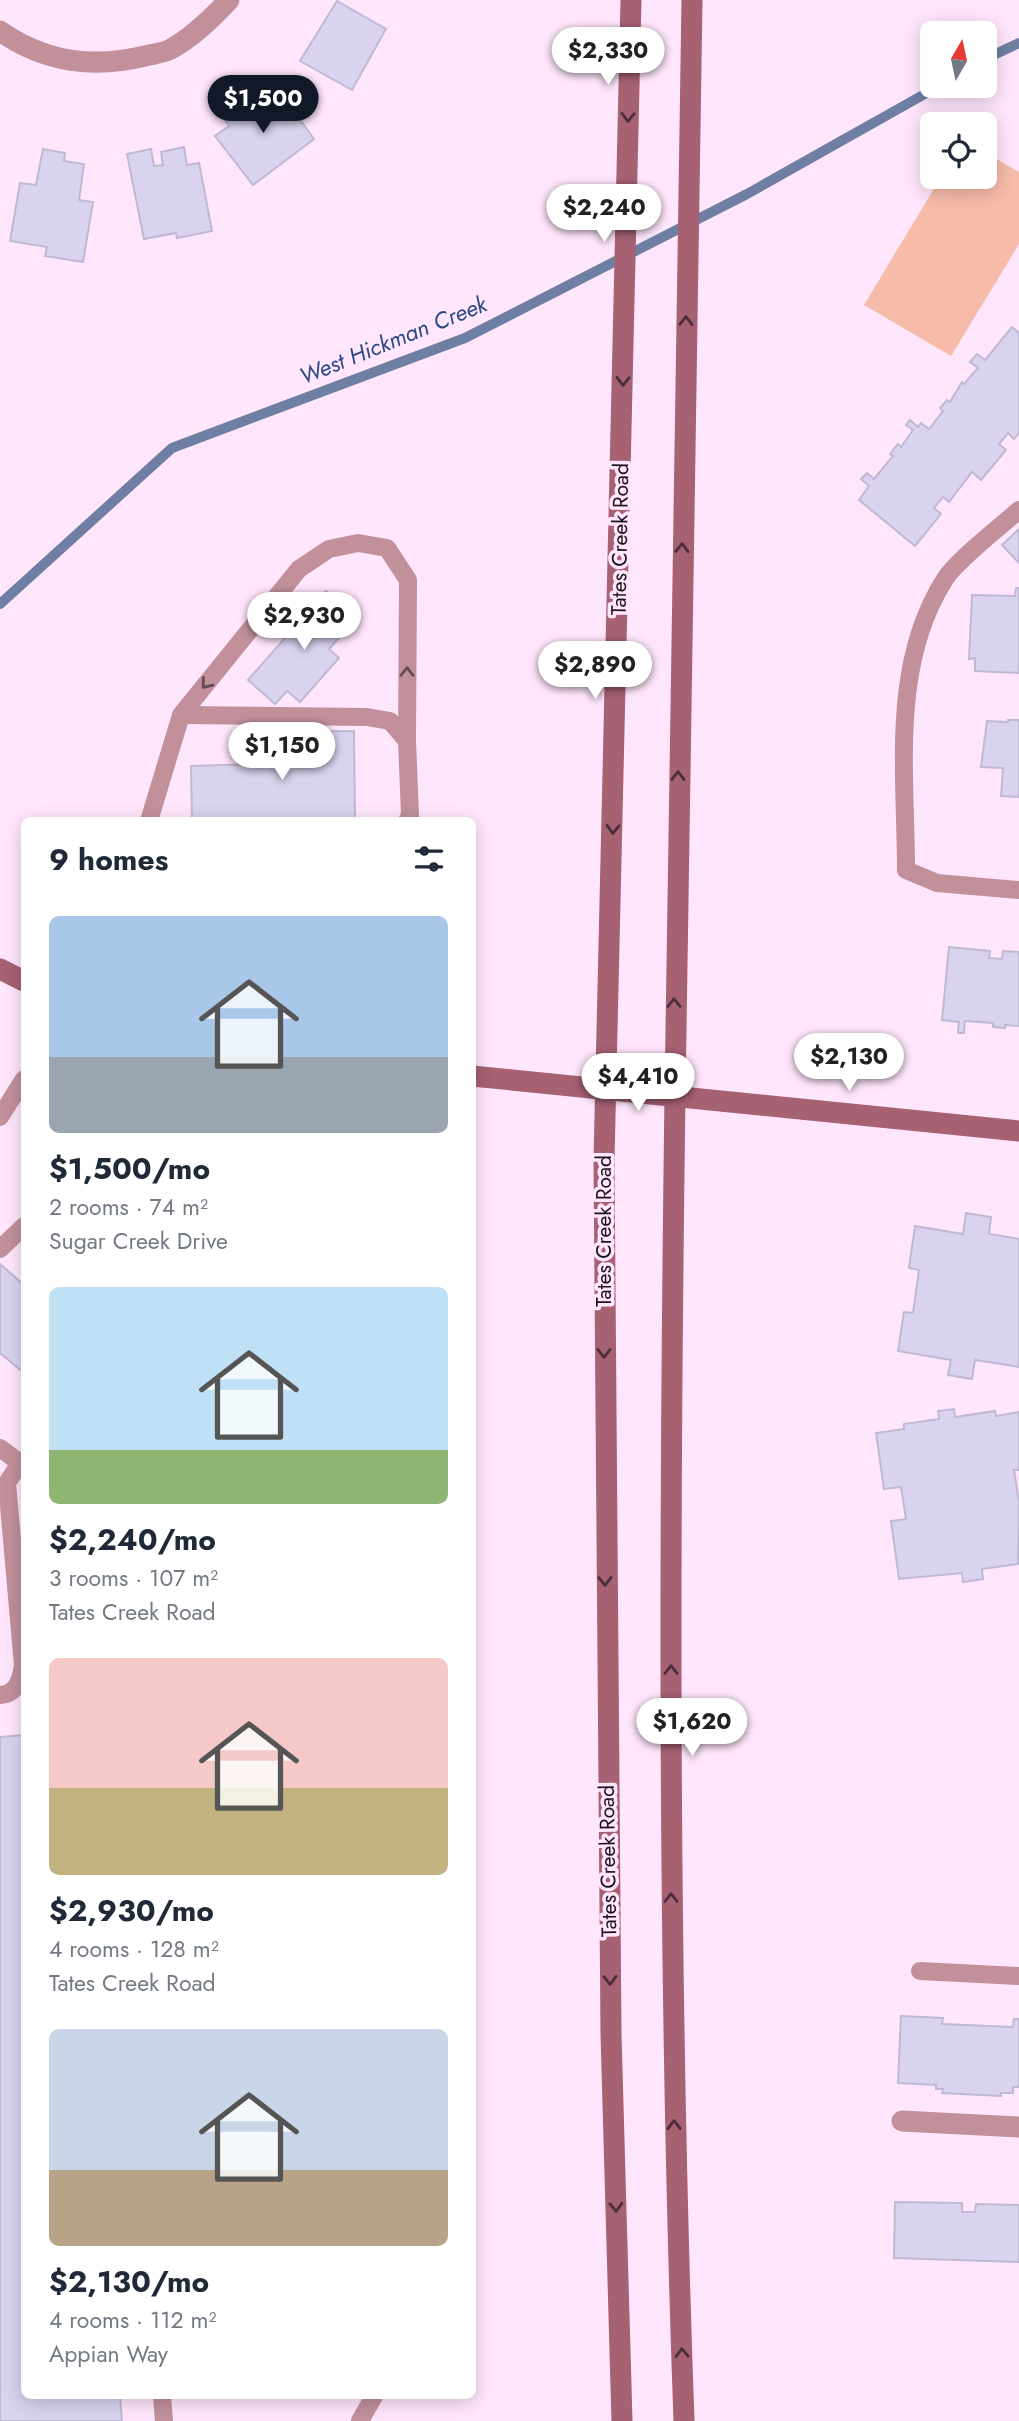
<!DOCTYPE html>
<html lang="en">
<head>
<meta charset="utf-8">
<style>
	:root { --surface:#fff; --page:#f2f2f3; --text:#1f2937; --muted:#747a83; --accent:#111827 }
	body { margin:0; font-family:Jost,sans-serif; background:var(--page); color:var(--text); height:100vh; display:flex; flex-direction:column; font-size:26px; white-space:nowrap }
	* { box-sizing:border-box; margin:0 }
	p { font-size:23px; color:var(--muted) }
	.icon { flex:none; width:38px; height:38px; fill:none; stroke:currentColor; stroke-width:2; stroke-linecap:round; stroke-linejoin:round }
	.map { position:relative; flex:1; overflow:hidden }
	.details { position:absolute; left:21px; top:817px; width:455px; height:1582px; display:flex; flex-direction:column; background:var(--surface); border-radius:10px; box-shadow:0 4px 18px #0003 }
	.details>* { flex:none }
	.needle { width:46px; rotate:9deg }
	.buttons { position:absolute; left:920px; top:21px; display:grid; gap:14px }
	.buttons a { display:grid; place-items:center; width:77px; height:77px; border-radius:10px; background:var(--surface); box-shadow:0 4px 18px #0003; font-size:35px }
	.price { position:absolute; translate:-50% -60px; padding:0 16px; border-radius:24px; background:#fff; color:#222; font-size:23px; line-height:46px; filter:drop-shadow(0 2px 4px #0008) }
	.price::after { content:''; position:absolute; left:50%; top:42px; width:21px; height:16px; margin-left:-10px; background:inherit; clip-path:polygon(0 0,100% 0,50% 100%) }
	.price.active { background:var(--accent); color:#fff }
	ul { padding:0; list-style:none }
	li { display:grid; align-content:center; gap:14px; height:371px; padding:0 28px }
	li span { display:grid; place-items:center; height:217px; border-radius:10px; color:#555 }
	li>.icon { margin-inline-start:auto }
	span .icon { width:126px; height:126px; fill:#fffc; stroke-width:1 }
	li b { font-size:30px }
	h2 { display:flex; justify-content:space-between; align-items:center; height:84px; padding:0 28px; font-size:30px }
	.map>svg:first-child { display:block }
	.green { fill:#f6bba9 }
	.lines { fill:none; stroke-linecap:round; stroke-linejoin:round }
	.stream { stroke:#6e7fa3; stroke-width:10 }
	.building { fill:#d9d3ef; stroke:#bfb9d5; stroke-width:2 }
	.lane { stroke:#c1909b; stroke-width:18 }
	.street { stroke:#c1909b; stroke-width:21 }
	.secondary { stroke:#a66173; stroke-width:21 }
	.oneway { stroke:#4c2e3a }
	.oneway2 { stroke:#664b55 }
	.labels { text-anchor:middle; stroke-width:7; stroke-linejoin:round; paint-order:stroke }
	.street-label { font-size:21px; fill:#1b131b; stroke:#ffe6fc }
	.water-label { font-size:23px; font-style:italic; fill:#2a4a85; stroke:#ffe6fc }
</style>
</head>
<body>
<div class="map">
<svg width="1019" height="2421" viewBox="0 0 1019 2421">
	<rect width="100%" height="100%" fill="#ffe6fc"/>
	<polygon class="green" points="985,152 1019,172 1019,244 951,356 864,305 941,177 985,177"/>
	<g class="lines">
		<g class="stream">
			<polyline points="985,59 1019,43"/>
			<polyline points="0,604 172,448 465,338 747,194 939,86"/>
		</g>
	</g>
	<g class="building">
		<polygon points="337,1 386,29 352,90 300,61"/>
		<polygon points="278,89 314,139 253,185 215,136 229,126 224,119 258,93 264,100"/>
		<polygon points="184,147 187,165 199,163 212,231 177,238 176,233 144,239 127,154 151,149 154,166 163,165 161,152"/>
		<polygon points="43,149 65,153 64,161 84,164 79,200 93,202 83,262 45,256 47,247 10,241 20,183 36,185"/>
		<polygon points="1012,327 1019,333 1019,433 1014,439 1008,433 999,444 1006,450 981,480 972,472 949,502 943,497 934,508 941,514 915,546 859,500 869,486 861,479 867,473 874,479 893,456 890,454 898,444 901,447 913,430 906,425 910,420 918,427 921,423 929,429 943,411 940,408 947,400 950,402 962,382 964,384 978,368 970,362 977,354 985,360"/>
		<polygon points="1019,529 1019,563 1002,545"/>
		<polygon points="1016,588 1019,588 1019,673 975,671 975,658 969,659 972,595 1015,596"/>
		<polygon points="326,591 357,618 329,649 339,658 300,702 287,691 275,704 248,680"/>
		<polygon points="1008,720 1019,720 1019,797 1001,796 1003,768 981,767 987,721 1008,722"/>
		<polygon points="354,731 355,821 192,821 191,766 260,764 260,732"/>
		<polygon points="949,947 990,951 989,958 1002,959 1003,951 1019,952 1019,1026 1005,1025 1005,1028 993,1027 993,1023 965,1021 964,1033 958,1033 959,1022 942,1020"/>
		<polygon points="966,1213 991,1217 989,1234 1019,1239 1019,1367 975,1360 972,1379 948,1375 951,1360 898,1351 904,1312 913,1313 919,1270 909,1268 915,1226 963,1234"/>
		<polygon points="0,1264 24,1285 24,1373 0,1353"/>
		<polygon points="954,1409 955,1417 995,1411 996,1416 1019,1412 1019,1470 1014,1470 1019,1502 1018,1564 982,1569 983,1579 963,1582 962,1573 899,1579 891,1521 906,1519 901,1487 884,1489 876,1433 904,1429 904,1424 939,1419 938,1411"/>
		<polygon points="24,1735 24,2396 120,2396 122,2421 0,2421 0,1737"/>
		<polygon points="901,2016 943,2018 942,2024 1013,2027 1014,2019 1019,2019 1019,2087 1013,2087 1013,2093 1001,2093 1001,2096 942,2093 943,2089 936,2089 936,2085 898,2083"/>
		<polygon points="895,2202 962,2203 962,2212 975,2212 976,2204 1019,2205 1019,2262 894,2258"/>
	</g>
	<g class="lines">
		<g class="lane">
			<path d="M1019,510C1001,526 956,561 945,579C890,665 906,773 906,870L937,883L1019,890"/>
			<polyline points="181,715 367,717 390,721 407,741 410,815 407,821"/>
			<polyline points="149,821 181,715 299,569 329,549 358,543 387,548 408,580 407,741"/>
			<polyline points="0,1117 24,1079"/>
			<polyline points="0,1249 24,1226"/>
			<polyline points="0,1448 24,1466"/>
			<path d="M0,1695C17,1694 21,1679 23,1665L7,1483L20,1463"/>
			<polyline points="920,1971 1019,1976"/>
			<polyline points="162,2396 164,2421"/>
			<polyline points="360,2421 374,2396"/>
		</g>
		<g class="street">
			<path d="M0,31C44,62 92,69 145,56C153,54 164,53 171,49C193,37 212,18 229,0"/>
			<polyline points="902,2121 1019,2127"/>
		</g>
		<g class="secondary">
			<polyline points="0,969 24,981"/>
			<polyline points="472,1076 1019,1131"/>
			<polyline points="622,2421 611,2034 604,1160 631,0"/>
			<path d="M684,2421C668,1979 669,1537 675,1095C679,730 684,365 692,0"/>
		</g>
	</g>
	<defs><path id="oneway-chevron" d="M-2-3.5L2.5 0L-2 3.5" fill="none" stroke-width="1.6" stroke-linecap="round" stroke-linejoin="round" transform="scale(1.75)"/></defs>
	<g class="oneway">
		<use href="#oneway-chevron" transform="translate(628 117) rotate(92)"/>
		<use href="#oneway-chevron" transform="translate(686 321) rotate(-89)"/>
		<use href="#oneway-chevron" transform="translate(623 381) rotate(91)"/>
		<use href="#oneway-chevron" transform="translate(682 548) rotate(-89)"/>
		<use href="#oneway-chevron" transform="translate(678 776) rotate(-89)"/>
		<use href="#oneway-chevron" transform="translate(613 829) rotate(92)"/>
		<use href="#oneway-chevron" transform="translate(674 1003) rotate(-90)"/>
		<use href="#oneway-chevron" transform="translate(604 1353) rotate(90)"/>
		<use href="#oneway-chevron" transform="translate(605 1581) rotate(89)"/>
		<use href="#oneway-chevron" transform="translate(671 1670) rotate(-90)"/>
		<use href="#oneway-chevron" transform="translate(671 1898) rotate(-90)"/>
		<use href="#oneway-chevron" transform="translate(610 1980) rotate(89)"/>
		<use href="#oneway-chevron" transform="translate(674 2125) rotate(-91)"/>
		<use href="#oneway-chevron" transform="translate(616 2207) rotate(88)"/>
		<use href="#oneway-chevron" transform="translate(682 2353) rotate(-92)"/>
	</g>
	<g class="oneway2">
		<use href="#oneway-chevron" transform="translate(407 672) rotate(-90)"/>
		<use href="#oneway-chevron" transform="translate(206 684) rotate(129)"/>
	</g>
	<g class="labels">
		<g class="street-label">
			<text transform="translate(620 539) rotate(-89)" y="7">Tates Creek Road</text>
			<text transform="translate(604 1231) rotate(-90)" y="7">Tates Creek Road</text>
			<text transform="translate(608 1861) rotate(-91)" y="7">Tates Creek Road</text>
		</g>
		<g class="water-label">
			<text transform="translate(393 340) rotate(-22)" y="8">West Hickman Creek</text>
		</g>
	</g>
</svg>
<div class="buttons">
<a><svg class="needle" viewBox="-14 -14 28 28"><path d="M0-13l5 13h-10z" fill="#e53935"/><path d="M0 13l5-13h-10z" fill="#747a83"/></svg></a>
<a><svg class="icon" aria-label="locate" viewBox="0 0 24 24"><circle cx="12" cy="12" r="6"/><path d="M12 2v4M12 18v4M2 12h4M18 12h4"/></svg></a>
</div>
<b class="price" style="left:608px;top:87px">$2,330</b>
<b class="price active" style="left:263px;top:135px">$1,500</b>
<b class="price" style="left:604px;top:244px">$2,240</b>
<b class="price" style="left:304px;top:652px">$2,930</b>
<b class="price" style="left:595px;top:701px">$2,890</b>
<b class="price" style="left:282px;top:782px">$1,150</b>
<b class="price" style="left:849px;top:1093px">$2,130</b>
<b class="price" style="left:638px;top:1113px">$4,410</b>
<b class="price" style="left:692px;top:1758px">$1,620</b>
<section class="details">
<h2>9 homes<svg class="icon" aria-label="filters" viewBox="0 0 24 24"><path d="M4 7h16M4 17h16"/><circle cx="9" cy="7" r="2"/><circle cx="15" cy="17" r="2"/></svg></h2>
<ul>
<li><span style="background:linear-gradient(#a9c7e8 65%,#9aa5b1 0)"><svg class="icon" aria-label="home" viewBox="0 0 24 24"><path d="M3 11l9-7 9 7M6 9v11h12V9"/></svg></span><div><b>$1,500/mo</b><p>2 rooms · 74 m²</p><p>Sugar Creek Drive</p></div></li>
<li><span style="background:linear-gradient(#bfe0f5 75%,#8fb573 0)"><svg class="icon" aria-label="home" viewBox="0 0 24 24"><path d="M3 11l9-7 9 7M6 9v11h12V9"/></svg></span><div><b>$2,240/mo</b><p>3 rooms · 107 m²</p><p>Tates Creek Road</p></div></li>
<li><span style="background:linear-gradient(#f6c9c9 60%,#c2b280 0)"><svg class="icon" aria-label="home" viewBox="0 0 24 24"><path d="M3 11l9-7 9 7M6 9v11h12V9"/></svg></span><div><b>$2,930/mo</b><p>4 rooms · 128 m²</p><p>Tates Creek Road</p></div></li>
<li><span style="background:linear-gradient(#c9d6e8 65%,#b9a48a 0)"><svg class="icon" aria-label="home" viewBox="0 0 24 24"><path d="M3 11l9-7 9 7M6 9v11h12V9"/></svg></span><div><b>$2,130/mo</b><p>4 rooms · 112 m²</p><p>Appian Way</p></div></li>
</ul>
</section>
</div>
</body>
</html>
